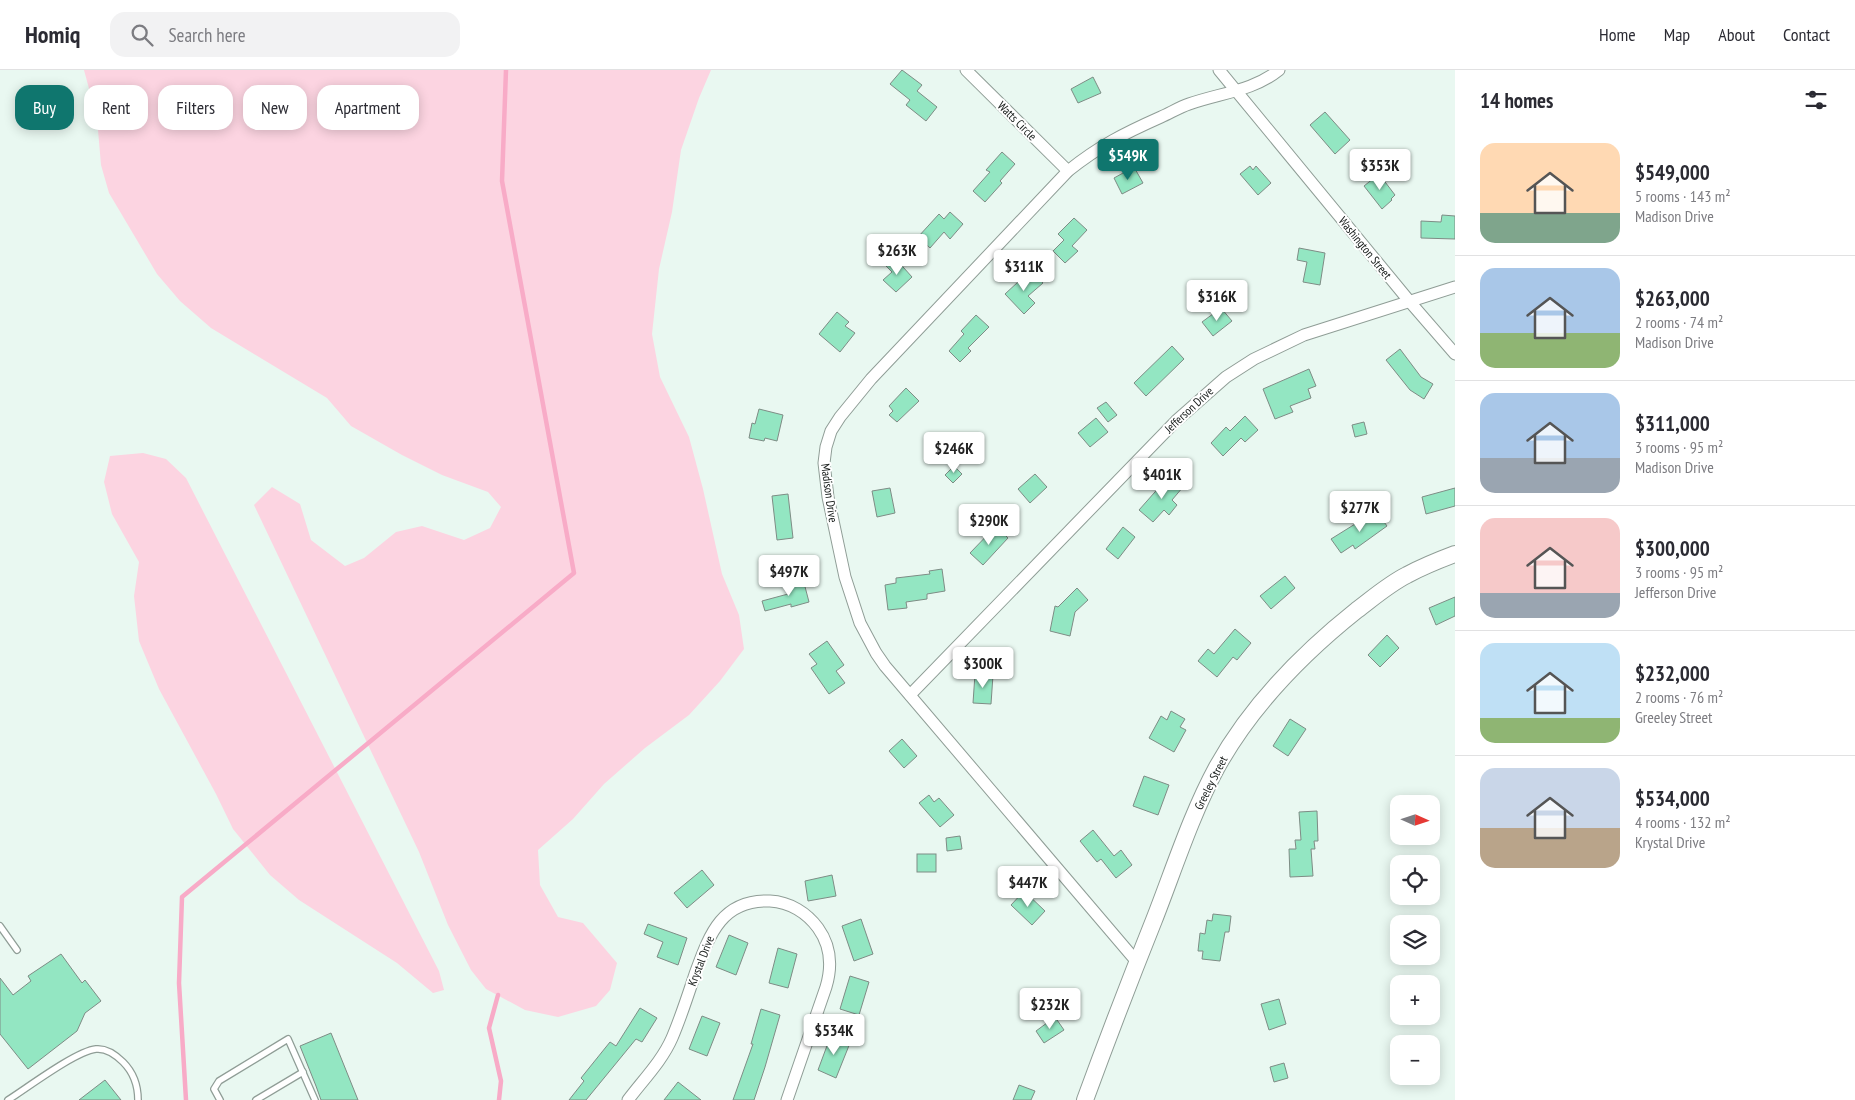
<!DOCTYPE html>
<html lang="en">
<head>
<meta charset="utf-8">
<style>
	:root { --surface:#fff; --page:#f2f2f3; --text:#2b2b33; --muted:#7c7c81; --line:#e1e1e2; --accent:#0f766e }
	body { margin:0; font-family:"PT Sans Narrow",sans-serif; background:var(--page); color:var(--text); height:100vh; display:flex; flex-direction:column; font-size:19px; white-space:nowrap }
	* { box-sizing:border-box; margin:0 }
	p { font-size:16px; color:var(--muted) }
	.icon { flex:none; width:28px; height:28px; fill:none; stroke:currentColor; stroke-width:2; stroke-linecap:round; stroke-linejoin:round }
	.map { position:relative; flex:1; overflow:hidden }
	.details { display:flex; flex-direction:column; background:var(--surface); width:400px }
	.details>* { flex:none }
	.hud { position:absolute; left:15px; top:15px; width:475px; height:45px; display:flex; gap:10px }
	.needle { width:32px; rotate:93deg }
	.fabs { position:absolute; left:1390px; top:725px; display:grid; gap:10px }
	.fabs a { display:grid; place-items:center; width:50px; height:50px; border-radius:10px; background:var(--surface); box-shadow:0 2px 12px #0003; font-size:25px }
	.price { position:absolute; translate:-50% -42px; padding:0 11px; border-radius:5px; background:#fff; color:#222; font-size:16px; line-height:32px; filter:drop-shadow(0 1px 2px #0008) }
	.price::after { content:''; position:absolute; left:50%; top:30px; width:15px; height:11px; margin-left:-8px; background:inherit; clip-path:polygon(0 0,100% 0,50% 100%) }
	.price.current { background:var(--accent); color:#fff }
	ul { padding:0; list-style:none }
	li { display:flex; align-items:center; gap:15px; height:125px; padding:0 25px }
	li+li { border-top:1px solid var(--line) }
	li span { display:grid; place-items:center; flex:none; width:140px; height:100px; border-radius:15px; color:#555 }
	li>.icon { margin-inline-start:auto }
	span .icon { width:60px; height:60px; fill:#fffc; stroke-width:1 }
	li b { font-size:21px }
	h2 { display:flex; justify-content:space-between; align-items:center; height:60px; padding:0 25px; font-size:21px }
	.tag { padding:0 18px; border-radius:15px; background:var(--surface); box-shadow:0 2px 12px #0003; font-size:18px; line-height:45px }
	.tag.current { background:var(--accent); color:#fff }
	header { display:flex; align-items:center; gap:30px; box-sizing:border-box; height:70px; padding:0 25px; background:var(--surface); border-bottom:1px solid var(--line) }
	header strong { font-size:24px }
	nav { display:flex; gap:28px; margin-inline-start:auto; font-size:18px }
	.search { width:350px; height:45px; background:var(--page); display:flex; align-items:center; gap:12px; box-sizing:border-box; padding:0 18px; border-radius:15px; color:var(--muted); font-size:19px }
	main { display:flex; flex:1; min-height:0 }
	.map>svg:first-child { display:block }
	.green { fill:#fcd4e1 }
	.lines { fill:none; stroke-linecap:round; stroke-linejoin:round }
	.stream { stroke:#f8abc7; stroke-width:4.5 }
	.building { fill:#93e6c2; stroke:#7e8c85 }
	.lane-casing { stroke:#8f9d96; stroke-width:8 }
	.street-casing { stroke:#8f9d96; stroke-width:13 }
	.secondary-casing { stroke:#8f9d96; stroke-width:18 }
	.lane { stroke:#fff; stroke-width:5.5 }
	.street { stroke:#fff; stroke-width:11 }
	.secondary { stroke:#fff; stroke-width:16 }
	.labels { text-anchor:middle; stroke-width:4; stroke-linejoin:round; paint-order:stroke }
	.street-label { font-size:12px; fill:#121715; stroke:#fff }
</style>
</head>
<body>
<header>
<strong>Homiq</strong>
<div class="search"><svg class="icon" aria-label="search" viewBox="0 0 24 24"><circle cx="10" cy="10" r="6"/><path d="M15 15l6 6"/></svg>Search here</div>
<nav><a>Home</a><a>Map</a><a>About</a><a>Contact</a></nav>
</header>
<main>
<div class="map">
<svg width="1455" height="1030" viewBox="0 0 1455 1030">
	<rect width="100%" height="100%" fill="#e9f8f1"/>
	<g class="green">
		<polygon points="84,0 711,0 699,28 681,80 672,142 659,199 652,264 660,307 689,367 703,419 722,504 739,545 744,579 720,611 689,645 645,678 604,714 573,749 538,780 540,815 558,847 583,853 617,893 610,920 596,936 558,947 525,940 486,919 471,900 448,855 419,782 254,435 272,417 300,434 311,470 345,496 364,488 396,462 422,456 464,470 490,458 501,437 488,422 442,405 402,385 351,356 327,328 211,258 180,231 157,204 109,123 101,95 97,48"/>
		<polygon points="143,383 166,389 186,408 439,901 444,920 433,923 397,893 299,830 270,805 233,759 216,724 159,619 139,571 134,526 139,492 112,444 104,412 110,386"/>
	</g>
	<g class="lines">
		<g class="stream">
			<polyline points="498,925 489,958 501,1011 499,1030"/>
			<polyline points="186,1030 179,913 182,827 574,503 502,111 506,0"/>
		</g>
	</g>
	<g class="building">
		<polygon points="902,0 922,15 917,21 937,37 926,51 906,35 910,30 890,14"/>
		<polygon points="1093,7 1101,23 1078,33 1071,19"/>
		<polygon points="1325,42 1350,70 1335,84 1310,55"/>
		<polygon points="1002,82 1015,94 1000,111 1002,113 985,132 973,121 990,102 986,100"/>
		<polygon points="1250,96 1253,100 1256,96 1271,113 1258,125 1240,104"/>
		<polygon points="1134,97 1143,113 1122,124 1114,108"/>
		<polygon points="1379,104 1395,125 1391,129 1392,130 1382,139 1364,116"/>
		<polygon points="950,142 963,154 950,169 944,162 930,178 918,167 939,144 944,149"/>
		<polygon points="1442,145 1455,146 1455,169 1421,168 1421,151 1441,152"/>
		<polygon points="1074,148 1087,160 1072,176 1078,181 1065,193 1053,181 1064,170 1058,164"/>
		<polygon points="1299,178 1325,183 1320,215 1303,212 1307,192 1297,190"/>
		<polygon points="895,188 912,207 896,222 883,210 892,202 886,196"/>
		<polygon points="1031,200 1043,213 1028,226 1035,233 1024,244 1005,224"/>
		<polygon points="1221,238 1232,251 1213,266 1202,252"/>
		<polygon points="837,242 849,252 845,256 855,263 840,282 819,264"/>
		<polygon points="976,245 989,257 968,278 971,281 960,292 949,281 964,264 961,261"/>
		<polygon points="1172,276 1184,289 1146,326 1134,313"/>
		<polygon points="1400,279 1421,307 1433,314 1424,329 1410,320 1386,290"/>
		<polygon points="1309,299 1316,316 1308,319 1311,328 1290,336 1293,342 1275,349 1263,319"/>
		<polygon points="906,318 919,331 897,352 889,345 893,341 889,336"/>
		<polygon points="1106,332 1117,345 1108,352 1097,338"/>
		<polygon points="759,339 783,345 777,371 765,368 764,371 749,368 752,353 755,354"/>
		<polygon points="1245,346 1258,360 1245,372 1241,368 1223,386 1211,373 1226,357 1230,361"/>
		<polygon points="1096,348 1108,362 1090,377 1078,363"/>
		<polygon points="1364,352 1367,364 1355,367 1352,355"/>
		<polygon points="954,396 962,404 953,413 945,405"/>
		<polygon points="1035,404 1047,417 1030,433 1018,419"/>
		<polygon points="1170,405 1183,417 1172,430 1177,435 1169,445 1164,440 1153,452 1139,440"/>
		<polygon points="890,418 895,443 877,447 872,421"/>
		<polygon points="1455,418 1455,436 1426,444 1422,427"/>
		<polygon points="788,424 793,468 777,470 772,426"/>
		<polygon points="1376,441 1387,456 1355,479 1353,475 1341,483 1331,469"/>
		<polygon points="996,456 1008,468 983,495 970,483"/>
		<polygon points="1123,457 1135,467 1118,489 1106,479"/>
		<polygon points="942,499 945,521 927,524 927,529 906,532 907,538 888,540 885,515 896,513 896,508 930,504 929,501"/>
		<polygon points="1285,506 1295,518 1271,539 1260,526"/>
		<polygon points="803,509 809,532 791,537 791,534 765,541 762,531 788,524 786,514"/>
		<polygon points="1077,518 1088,530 1075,542 1070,566 1050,561 1055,536 1058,537"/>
		<polygon points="1455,527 1455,546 1436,555 1429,538"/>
		<polygon points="1235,559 1251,573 1237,590 1233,587 1217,607 1198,591 1208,579 1214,584"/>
		<polygon points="1387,565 1399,578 1380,597 1368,585"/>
		<polygon points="827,571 844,595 836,601 845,613 829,624 811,598 817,594 809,584"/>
		<polygon points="975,604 993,605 991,634 973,633"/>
		<polygon points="1171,641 1185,649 1180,657 1186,660 1174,682 1149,668 1161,646 1167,650"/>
		<polygon points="1290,649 1306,659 1288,686 1273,676"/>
		<polygon points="902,669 917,686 904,698 889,681"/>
		<polygon points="1144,706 1169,715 1158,745 1133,736"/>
		<polygon points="929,725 934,732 939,728 954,745 940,757 919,733"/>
		<polygon points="1317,741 1318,771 1314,771 1315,779 1311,779 1313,806 1290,807 1289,779 1296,779 1295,770 1301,770 1299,742"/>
		<polygon points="1093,760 1114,786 1121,780 1132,795 1116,808 1101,789 1097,792 1080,771"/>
		<polygon points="960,766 962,779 947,781 946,768"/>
		<rect x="917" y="784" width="19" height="18"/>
		<polygon points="702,800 714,815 687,838 674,823"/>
		<polygon points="832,805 836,826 808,831 805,811"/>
		<polygon points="1024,821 1045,841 1032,855 1011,835"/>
		<polygon points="1213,844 1231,846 1229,862 1225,862 1220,891 1202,889 1203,881 1198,881 1200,863 1205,864 1207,850 1212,851"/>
		<polygon points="861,849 873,884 854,891 842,856"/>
		<polygon points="648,854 687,868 678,895 657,887 663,872 644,864"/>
		<polygon points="729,865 748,873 736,905 716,897"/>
		<polygon points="778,878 797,884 788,918 769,913"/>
		<polygon points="61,884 82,913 85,910 101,931 85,943 77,961 28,999 0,964 0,908 13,925 31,911 28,906"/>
		<polygon points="850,906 869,912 859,945 840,939"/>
		<polygon points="1279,929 1286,954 1269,960 1261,934"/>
		<polygon points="640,938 657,948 642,972 636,969 586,1030 569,1030 584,1011 581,1008 610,972 616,976"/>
		<polygon points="761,939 780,945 765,997 754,1030 733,1030 753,974 751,974"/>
		<polygon points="702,946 720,953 707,986 689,979"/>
		<polygon points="1055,947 1064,960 1044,973 1036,961"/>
		<polygon points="331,963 358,1030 321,1030 316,1016 300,976"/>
		<polygon points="831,965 850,973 836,1008 818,1000"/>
		<polygon points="1284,993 1288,1008 1274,1012 1270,997"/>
		<polygon points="105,1010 121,1030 79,1030"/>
		<polygon points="678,1012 701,1030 664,1030"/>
		<polygon points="1019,1015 1035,1021 1031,1030 1013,1030"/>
	</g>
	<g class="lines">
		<g class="lane-casing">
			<g id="lane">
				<polyline points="0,856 17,880"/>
				<path d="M8,1030C27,1018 76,981 96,979C106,978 116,985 123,992C133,1002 138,1015 138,1030"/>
				<polyline points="220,1030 214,1019 219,1011 288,969 315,1030"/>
				<polyline points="256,1030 303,1002"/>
			</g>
		</g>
		<g class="street-casing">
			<g id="street">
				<polyline points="966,0 1068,101"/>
				<polyline points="1219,0 1410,232 1455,284"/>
				<polyline points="910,625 1176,351 1226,307 1254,289 1304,265 1455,217"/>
				<path d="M1137,892L885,596L876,583L860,553L845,507L828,427L824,393L826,377L831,361L840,347L871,309L1068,101C1099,76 1125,63 1161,47C1170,43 1180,37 1189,34C1220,23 1253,21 1279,0"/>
				<path d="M628,1030C643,1010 662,991 672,968C681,947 688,925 695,904C709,866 721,829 770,831C790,832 807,843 818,858C831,876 832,897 826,917L787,1030"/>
			</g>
		</g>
		<g class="secondary-casing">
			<path id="secondary" d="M1085,1030C1107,970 1130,910 1154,850C1174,799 1191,745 1217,697C1251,636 1303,583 1357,540C1373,528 1389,514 1407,505C1422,497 1439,490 1455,484"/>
		</g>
		<use href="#lane" class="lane"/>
		<use href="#street" class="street"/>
		<use href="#secondary" class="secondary"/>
	</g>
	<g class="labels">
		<g class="street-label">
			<text transform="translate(1017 51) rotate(45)" y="4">Watts Circle</text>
			<text transform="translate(1365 178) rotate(51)" y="4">Washington Street</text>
			<text transform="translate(1189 340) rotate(-43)" y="4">Jefferson Drive</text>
			<text transform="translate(829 423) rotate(82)" y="4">Madison Drive</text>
			<text transform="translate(1211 713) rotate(-63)" y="4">Greeley Street</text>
			<text transform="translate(701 891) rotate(-69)" y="4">Krystal Drive</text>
		</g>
	</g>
</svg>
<div class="fabs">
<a><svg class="needle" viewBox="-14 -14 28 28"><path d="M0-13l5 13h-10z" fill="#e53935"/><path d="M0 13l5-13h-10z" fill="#7c7c81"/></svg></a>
<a><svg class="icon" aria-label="locate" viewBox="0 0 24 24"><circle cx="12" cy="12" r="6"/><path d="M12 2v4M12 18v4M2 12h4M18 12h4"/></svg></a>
<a><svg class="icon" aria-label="layers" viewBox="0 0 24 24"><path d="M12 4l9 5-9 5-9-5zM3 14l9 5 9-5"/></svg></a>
<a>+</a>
<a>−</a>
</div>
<b class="price current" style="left:1128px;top:111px">$549K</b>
<b class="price" style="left:1380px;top:121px">$353K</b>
<b class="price" style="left:897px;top:206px">$263K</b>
<b class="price" style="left:1024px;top:222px">$311K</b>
<b class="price" style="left:1217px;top:252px">$316K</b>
<b class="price" style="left:954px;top:404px">$246K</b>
<b class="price" style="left:1162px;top:430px">$401K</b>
<b class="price" style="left:1360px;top:463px">$277K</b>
<b class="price" style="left:989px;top:476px">$290K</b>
<b class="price" style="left:789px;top:527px">$497K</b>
<b class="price" style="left:983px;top:619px">$300K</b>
<b class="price" style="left:1028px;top:838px">$447K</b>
<b class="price" style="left:1050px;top:960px">$232K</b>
<b class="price" style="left:834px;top:986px">$534K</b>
<div class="hud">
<a class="tag current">Buy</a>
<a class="tag">Rent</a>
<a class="tag">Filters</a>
<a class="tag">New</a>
<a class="tag">Apartment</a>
</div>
</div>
<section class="details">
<h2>14 homes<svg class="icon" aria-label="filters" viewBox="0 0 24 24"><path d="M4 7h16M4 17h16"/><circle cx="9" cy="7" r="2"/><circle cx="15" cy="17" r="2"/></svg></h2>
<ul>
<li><span style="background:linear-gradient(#ffd9b3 70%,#7fa58c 0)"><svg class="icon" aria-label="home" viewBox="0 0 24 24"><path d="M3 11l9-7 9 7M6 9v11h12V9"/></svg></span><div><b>$549,000</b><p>5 rooms · 143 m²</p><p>Madison Drive</p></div></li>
<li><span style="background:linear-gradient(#a9c7e8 65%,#8fb573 0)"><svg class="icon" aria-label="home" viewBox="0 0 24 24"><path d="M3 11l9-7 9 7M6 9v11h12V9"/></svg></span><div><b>$263,000</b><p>2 rooms · 74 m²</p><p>Madison Drive</p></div></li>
<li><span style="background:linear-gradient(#a9c7e8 65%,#9aa5b1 0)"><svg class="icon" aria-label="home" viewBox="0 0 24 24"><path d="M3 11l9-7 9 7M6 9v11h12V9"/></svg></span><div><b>$311,000</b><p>3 rooms · 95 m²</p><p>Madison Drive</p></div></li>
<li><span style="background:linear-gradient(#f6c9c9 75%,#9aa5b1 0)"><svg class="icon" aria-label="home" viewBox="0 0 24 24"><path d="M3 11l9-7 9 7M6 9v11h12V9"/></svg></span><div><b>$300,000</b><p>3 rooms · 95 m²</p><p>Jefferson Drive</p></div></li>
<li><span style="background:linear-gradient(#bfe0f5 75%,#8fb573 0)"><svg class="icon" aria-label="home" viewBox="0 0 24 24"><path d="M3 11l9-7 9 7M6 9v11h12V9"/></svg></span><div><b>$232,000</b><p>2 rooms · 76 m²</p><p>Greeley Street</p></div></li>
<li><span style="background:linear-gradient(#c9d6e8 60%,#b9a48a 0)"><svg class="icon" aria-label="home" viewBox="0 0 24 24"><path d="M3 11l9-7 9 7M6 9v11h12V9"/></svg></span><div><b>$534,000</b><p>4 rooms · 132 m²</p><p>Krystal Drive</p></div></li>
</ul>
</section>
</main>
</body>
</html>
